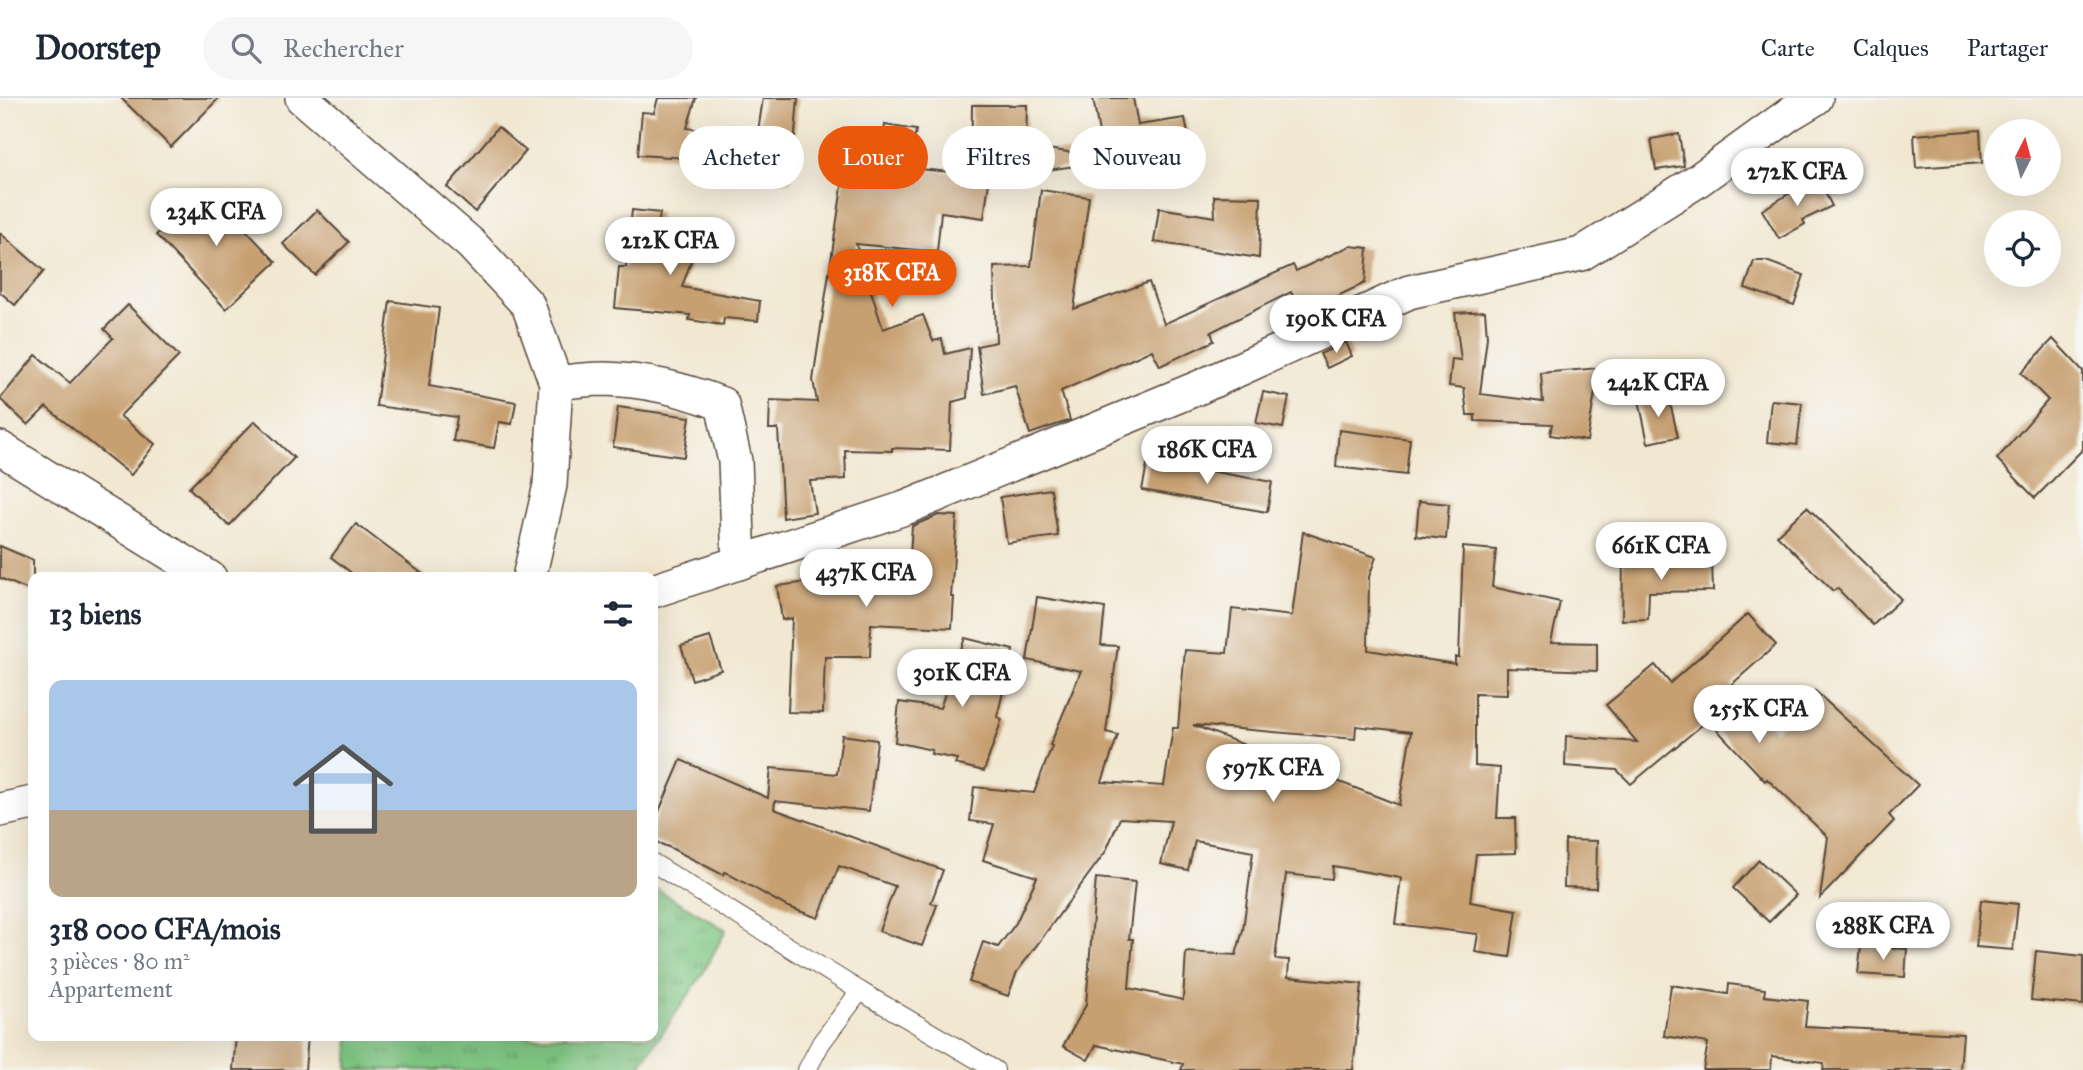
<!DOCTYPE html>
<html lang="fr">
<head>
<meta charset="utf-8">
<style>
	:root { --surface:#fff; --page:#f6f6f7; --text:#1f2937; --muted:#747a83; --line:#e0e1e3; --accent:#ea580c }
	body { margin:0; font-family:"IM FELL Great Primer",serif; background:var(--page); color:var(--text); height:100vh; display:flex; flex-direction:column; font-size:26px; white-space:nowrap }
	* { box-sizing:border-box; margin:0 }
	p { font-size:23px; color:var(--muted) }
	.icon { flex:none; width:38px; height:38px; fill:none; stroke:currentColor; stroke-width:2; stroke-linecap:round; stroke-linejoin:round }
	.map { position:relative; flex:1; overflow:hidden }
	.panel { position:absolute; left:28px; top:474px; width:630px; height:469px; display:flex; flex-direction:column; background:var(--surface); border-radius:14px; box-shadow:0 7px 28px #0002 }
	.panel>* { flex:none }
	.hud { position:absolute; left:679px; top:28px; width:665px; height:63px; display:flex; gap:14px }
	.needle { width:46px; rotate:6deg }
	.tools { position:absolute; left:1984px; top:21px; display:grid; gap:14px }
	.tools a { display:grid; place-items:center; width:77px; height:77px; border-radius:50%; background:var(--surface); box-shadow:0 7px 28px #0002; font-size:35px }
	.price { position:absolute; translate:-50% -60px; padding:0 16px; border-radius:24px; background:#fff; color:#222; font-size:23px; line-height:46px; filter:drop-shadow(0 2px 4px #0008) }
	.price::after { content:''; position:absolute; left:50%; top:42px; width:21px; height:16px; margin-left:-10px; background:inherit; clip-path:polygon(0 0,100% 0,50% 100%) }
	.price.selected { background:var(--accent); color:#fff }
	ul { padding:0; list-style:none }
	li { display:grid; align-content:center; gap:14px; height:371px; padding:0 21px }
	li span { display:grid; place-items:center; height:217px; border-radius:14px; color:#555 }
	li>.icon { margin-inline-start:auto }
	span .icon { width:126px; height:126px; fill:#fffc; stroke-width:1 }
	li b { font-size:30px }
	h2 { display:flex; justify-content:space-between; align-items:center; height:84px; padding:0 21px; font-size:30px }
	.chip { padding:0 24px; border-radius:32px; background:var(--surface); box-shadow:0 7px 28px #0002; font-size:24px; line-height:63px }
	.chip.selected { background:var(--accent); color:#fff }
	header { display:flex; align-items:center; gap:42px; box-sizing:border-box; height:98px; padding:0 35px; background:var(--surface); border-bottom:2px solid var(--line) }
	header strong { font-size:33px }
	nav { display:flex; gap:38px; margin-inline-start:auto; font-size:24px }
	.search { width:490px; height:63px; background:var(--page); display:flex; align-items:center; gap:18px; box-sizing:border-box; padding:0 24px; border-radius:38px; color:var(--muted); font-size:26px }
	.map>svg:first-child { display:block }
	.grass { fill:url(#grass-tufts); stroke:#5d7850; stroke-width:2 }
	.building { fill:#c7a072; fill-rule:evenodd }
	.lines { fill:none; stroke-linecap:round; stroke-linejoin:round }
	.lane-casing { stroke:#564639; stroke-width:20 }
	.street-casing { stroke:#564639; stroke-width:36 }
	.lane { stroke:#fff; stroke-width:18 }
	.street { stroke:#fff; stroke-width:33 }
</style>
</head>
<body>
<header>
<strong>Doorstep</strong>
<div class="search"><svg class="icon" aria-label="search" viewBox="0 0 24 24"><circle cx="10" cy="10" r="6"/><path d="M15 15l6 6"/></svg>Rechercher</div>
<nav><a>Carte</a><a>Calques</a><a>Partager</a></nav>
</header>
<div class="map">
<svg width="2083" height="972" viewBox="0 0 2083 972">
	<defs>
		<pattern id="grass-tufts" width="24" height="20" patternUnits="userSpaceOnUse" patternTransform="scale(1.75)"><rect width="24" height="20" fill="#7fc682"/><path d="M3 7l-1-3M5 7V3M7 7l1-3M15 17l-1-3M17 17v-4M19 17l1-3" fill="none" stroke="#69a16a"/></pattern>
	</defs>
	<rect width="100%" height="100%" fill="#f6f6f2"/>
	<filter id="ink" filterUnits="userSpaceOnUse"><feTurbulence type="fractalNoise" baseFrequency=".0143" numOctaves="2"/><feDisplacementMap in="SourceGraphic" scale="14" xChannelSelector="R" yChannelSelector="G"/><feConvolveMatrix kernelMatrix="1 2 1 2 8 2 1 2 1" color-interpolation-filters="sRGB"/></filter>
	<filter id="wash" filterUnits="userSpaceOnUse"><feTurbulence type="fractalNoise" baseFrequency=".00686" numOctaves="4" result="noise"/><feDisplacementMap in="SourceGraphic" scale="28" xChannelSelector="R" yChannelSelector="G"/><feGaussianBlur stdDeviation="1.57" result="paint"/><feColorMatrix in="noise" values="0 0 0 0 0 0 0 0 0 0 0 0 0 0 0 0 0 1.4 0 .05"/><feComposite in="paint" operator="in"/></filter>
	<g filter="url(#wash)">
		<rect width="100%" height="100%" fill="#f2e8d2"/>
		<polygon class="grass" points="653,789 726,832 702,877 637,972 348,972 349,938 653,938"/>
		<g id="blocks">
			<g class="building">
				<polygon points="121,0 219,0 171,49"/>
				<polygon points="658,0 696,0 687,30 757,41 763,0 798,0 791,84 740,80 741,66 687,58 687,60 638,57 642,14 654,15"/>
				<polygon points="1093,0 1133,0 1138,27 1185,20 1191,52 1104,64"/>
				<polygon points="972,7 1027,7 1026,48 1096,58 1096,65 978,82 989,84 984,120 941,114 937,154 856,146 883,231 923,217 933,243 942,241 945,256 970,250 967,300 952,304 950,352 892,350 892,353 845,352 846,381 810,383 815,415 783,420 778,331 769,331 770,302 817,304 813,282 846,62 879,67 885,27 916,32 909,70 971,76"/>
				<polygon points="498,29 526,53 475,114 447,89"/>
				<polygon points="1980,32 1982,65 1916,70 1914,37"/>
				<polygon points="1679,36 1684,68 1656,72 1651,41"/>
				<polygon points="1817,79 1832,108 1803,122 1805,126 1779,141 1762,112"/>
				<polygon points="206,90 276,164 226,211 156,137"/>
				<polygon points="1041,92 1089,99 1074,211 1149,184 1164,226 1293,167 1296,173 1350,148 1368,150 1365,185 1327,203 1330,209 1304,221 1291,194 1211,234 1214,243 1160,268 1152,252 1061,293 1070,322 1030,336 1015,288 984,296 977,248 996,244 994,169 1031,168"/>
				<polygon points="1214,98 1261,99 1259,160 1154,144 1159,110 1215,119"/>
				<polygon points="317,112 349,144 315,177 283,146"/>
				<polygon points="632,112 660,115 658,129 698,143 682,189 760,203 758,223 724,220 723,227 689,222 690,217 615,210 619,169 626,169"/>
				<polygon points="0,135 44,173 15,207 0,194"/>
				<polygon points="1754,163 1766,163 1804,177 1794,207 1745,190"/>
				<polygon points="390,203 439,210 429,288 516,304 512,326 499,324 494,350 453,343 457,319 376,308"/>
				<polygon points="128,207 179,258 120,318 155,346 131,377 46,309 28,327 0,301 36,257 70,285 113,240 104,231"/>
				<polygon points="1485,213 1487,239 1480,296 1543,304 1541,275 1599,270 1587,343 1550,337 1552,326 1475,323 1475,317 1467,317 1464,290 1449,288 1452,261 1461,262 1455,215"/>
				<polygon points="2053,241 2083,273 2083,351 2035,400 1997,361 2048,302 2021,275"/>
				<polygon points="1346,244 1352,258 1327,270 1320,256"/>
				<polygon points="1263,294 1289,299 1283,330 1256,325"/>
				<polygon points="1668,296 1678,339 1648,345 1639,302"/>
				<polygon points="1771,302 1802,305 1797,347 1767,344"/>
				<polygon points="618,309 690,319 684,359 613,349"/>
				<polygon points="255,323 294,360 229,428 189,390"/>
				<polygon points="1339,332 1410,341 1406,377 1336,369"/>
				<polygon points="1148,362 1272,384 1267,414 1142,392"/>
				<polygon points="1051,391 1058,438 1007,445 1000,399"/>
				<polygon points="1419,403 1449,406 1446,441 1416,438"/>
				<polygon points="1807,409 1901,501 1873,527 1837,490 1833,493 1777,437"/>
				<polygon points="939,417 957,418 951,499 954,499 952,530 871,526 870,559 825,559 823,615 788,614 792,520 782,522 777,488 909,471 912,428"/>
				<polygon points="356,426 428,480 358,480 331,459"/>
				<path d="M1303,434L1376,459L1369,479L1368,552L1455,566V559H1459L1463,449L1496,452L1492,489L1560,504L1551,544L1597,545V573L1507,570V597L1475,596V668L1500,670L1497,720H1515L1516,755L1476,756L1470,804L1517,812L1510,859L1475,854L1478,836L1395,826L1401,780L1333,768L1332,781L1286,776L1275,861L1289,862L1288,879L1362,886L1353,972H1181L1183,966L1096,947L1088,962L1063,948L1086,907L1096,780L1135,784L1129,841H1133L1129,890L1183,902L1186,854L1236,857L1243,832L1253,754L1195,743L1188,772L1161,766L1171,723L1120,720L1106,753L1017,874L1008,898L969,884L983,844L998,849L1016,825L1037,779L983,762L994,726L970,723L974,689L1034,695L1052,648L1050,647L1081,573L1027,562L1037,499L1105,510L1101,547L1118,548L1106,634L1118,637L1102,684L1164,688L1173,630H1178L1185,552L1227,555L1232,511L1292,518ZM1193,627L1355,641L1356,628L1411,634L1399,707Z"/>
				<polygon points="0,448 33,462 33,494 0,480"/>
				<polygon points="1623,462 1712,463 1713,493 1649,494 1648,521 1622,522"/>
				<polygon points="1748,516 1776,547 1731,587 1775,633 1815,593 1918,687 1889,717 1894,723 1820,800 1828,739 1767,681 1765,683 1708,622 1631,686 1617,672 1565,668 1566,638 1637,644 1606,607 1655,567 1670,585"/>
				<polygon points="710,539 721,572 692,582 681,548"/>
				<polygon points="965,540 1013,552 997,619 1002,621 984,673 955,666 957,661 931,656 932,652 895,644 899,604 940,610"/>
				<polygon points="842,637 877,642 869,713 775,703 774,711 943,772 931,805 937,807 922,848 879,833 895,788 839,768 818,820 786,808 725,774 723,777 671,750 653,743 653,727 681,662 768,700 771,670 837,676"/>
				<polygon points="1565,742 1597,743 1596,790 1564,789"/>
				<polygon points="1759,762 1796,797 1769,824 1733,790"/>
				<polygon points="1981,802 2018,806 2013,852 1976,849"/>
				<polygon points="1861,848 1907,851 1905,879 1858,876"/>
				<polygon points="2036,853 2083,858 2083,907 2031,902"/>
				<polygon points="1729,886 1765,891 1764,898 1808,903 1805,928 1963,936 1960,972 1823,972 1824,965 1772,958 1771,972 1703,972 1708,945 1664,938 1671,887 1728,896"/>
				<polygon points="236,938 308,938 305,972 233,972"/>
			</g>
		</g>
	</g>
	<g filter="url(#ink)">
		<use href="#blocks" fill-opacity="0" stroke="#564639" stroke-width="2"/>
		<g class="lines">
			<g class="lane-casing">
				<g id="lane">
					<polyline points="653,765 860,893 821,945 807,972"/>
					<polyline points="860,893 995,972"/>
				</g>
			</g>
			<g class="street-casing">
				<g id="street">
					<polyline points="302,0 471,146 528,207 556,285 550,387 529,480"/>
					<path d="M556,285C572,283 589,281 605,281C644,282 686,292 722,306L735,363L739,465"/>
					<polyline points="0,350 210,480"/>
					<polyline points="653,493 905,410 1200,289 1409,194 1581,156 1697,83 1791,15 1816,0"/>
					<polyline points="0,712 33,705"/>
				</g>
			</g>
			<use href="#lane" class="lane"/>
			<use href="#street" class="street"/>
		</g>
	</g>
</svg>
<div class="tools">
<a><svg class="needle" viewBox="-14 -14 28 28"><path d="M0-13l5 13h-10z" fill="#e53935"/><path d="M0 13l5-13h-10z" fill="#747a83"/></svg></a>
<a><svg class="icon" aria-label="locate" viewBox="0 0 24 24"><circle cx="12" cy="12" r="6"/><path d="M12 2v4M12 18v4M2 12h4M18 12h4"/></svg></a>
</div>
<b class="price" style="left:1797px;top:110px">272K CFA</b>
<b class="price" style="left:216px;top:150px">234K CFA</b>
<b class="price" style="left:670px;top:179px">212K CFA</b>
<b class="price selected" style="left:892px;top:211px">318K CFA</b>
<b class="price" style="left:1336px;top:257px">190K CFA</b>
<b class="price" style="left:1658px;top:321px">242K CFA</b>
<b class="price" style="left:1207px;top:388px">186K CFA</b>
<b class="price" style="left:1661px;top:484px">661K CFA</b>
<b class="price" style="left:866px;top:511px">437K CFA</b>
<b class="price" style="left:962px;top:611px">301K CFA</b>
<b class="price" style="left:1759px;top:647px">255K CFA</b>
<b class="price" style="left:1273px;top:706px">597K CFA</b>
<b class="price" style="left:1883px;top:864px">288K CFA</b>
<div class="hud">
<a class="chip">Acheter</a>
<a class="chip selected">Louer</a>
<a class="chip">Filtres</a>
<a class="chip">Nouveau</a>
</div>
<section class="panel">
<h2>13 biens<svg class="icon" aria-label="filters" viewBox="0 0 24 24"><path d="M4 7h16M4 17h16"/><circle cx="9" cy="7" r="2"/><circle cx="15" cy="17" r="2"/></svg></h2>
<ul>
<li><span style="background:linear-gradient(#a9c7e8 60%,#b9a48a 0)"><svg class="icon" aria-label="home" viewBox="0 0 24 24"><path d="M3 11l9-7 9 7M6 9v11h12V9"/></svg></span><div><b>318 000 CFA/mois</b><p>3 pièces · 80 m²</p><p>Appartement</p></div></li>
</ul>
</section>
</div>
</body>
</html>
